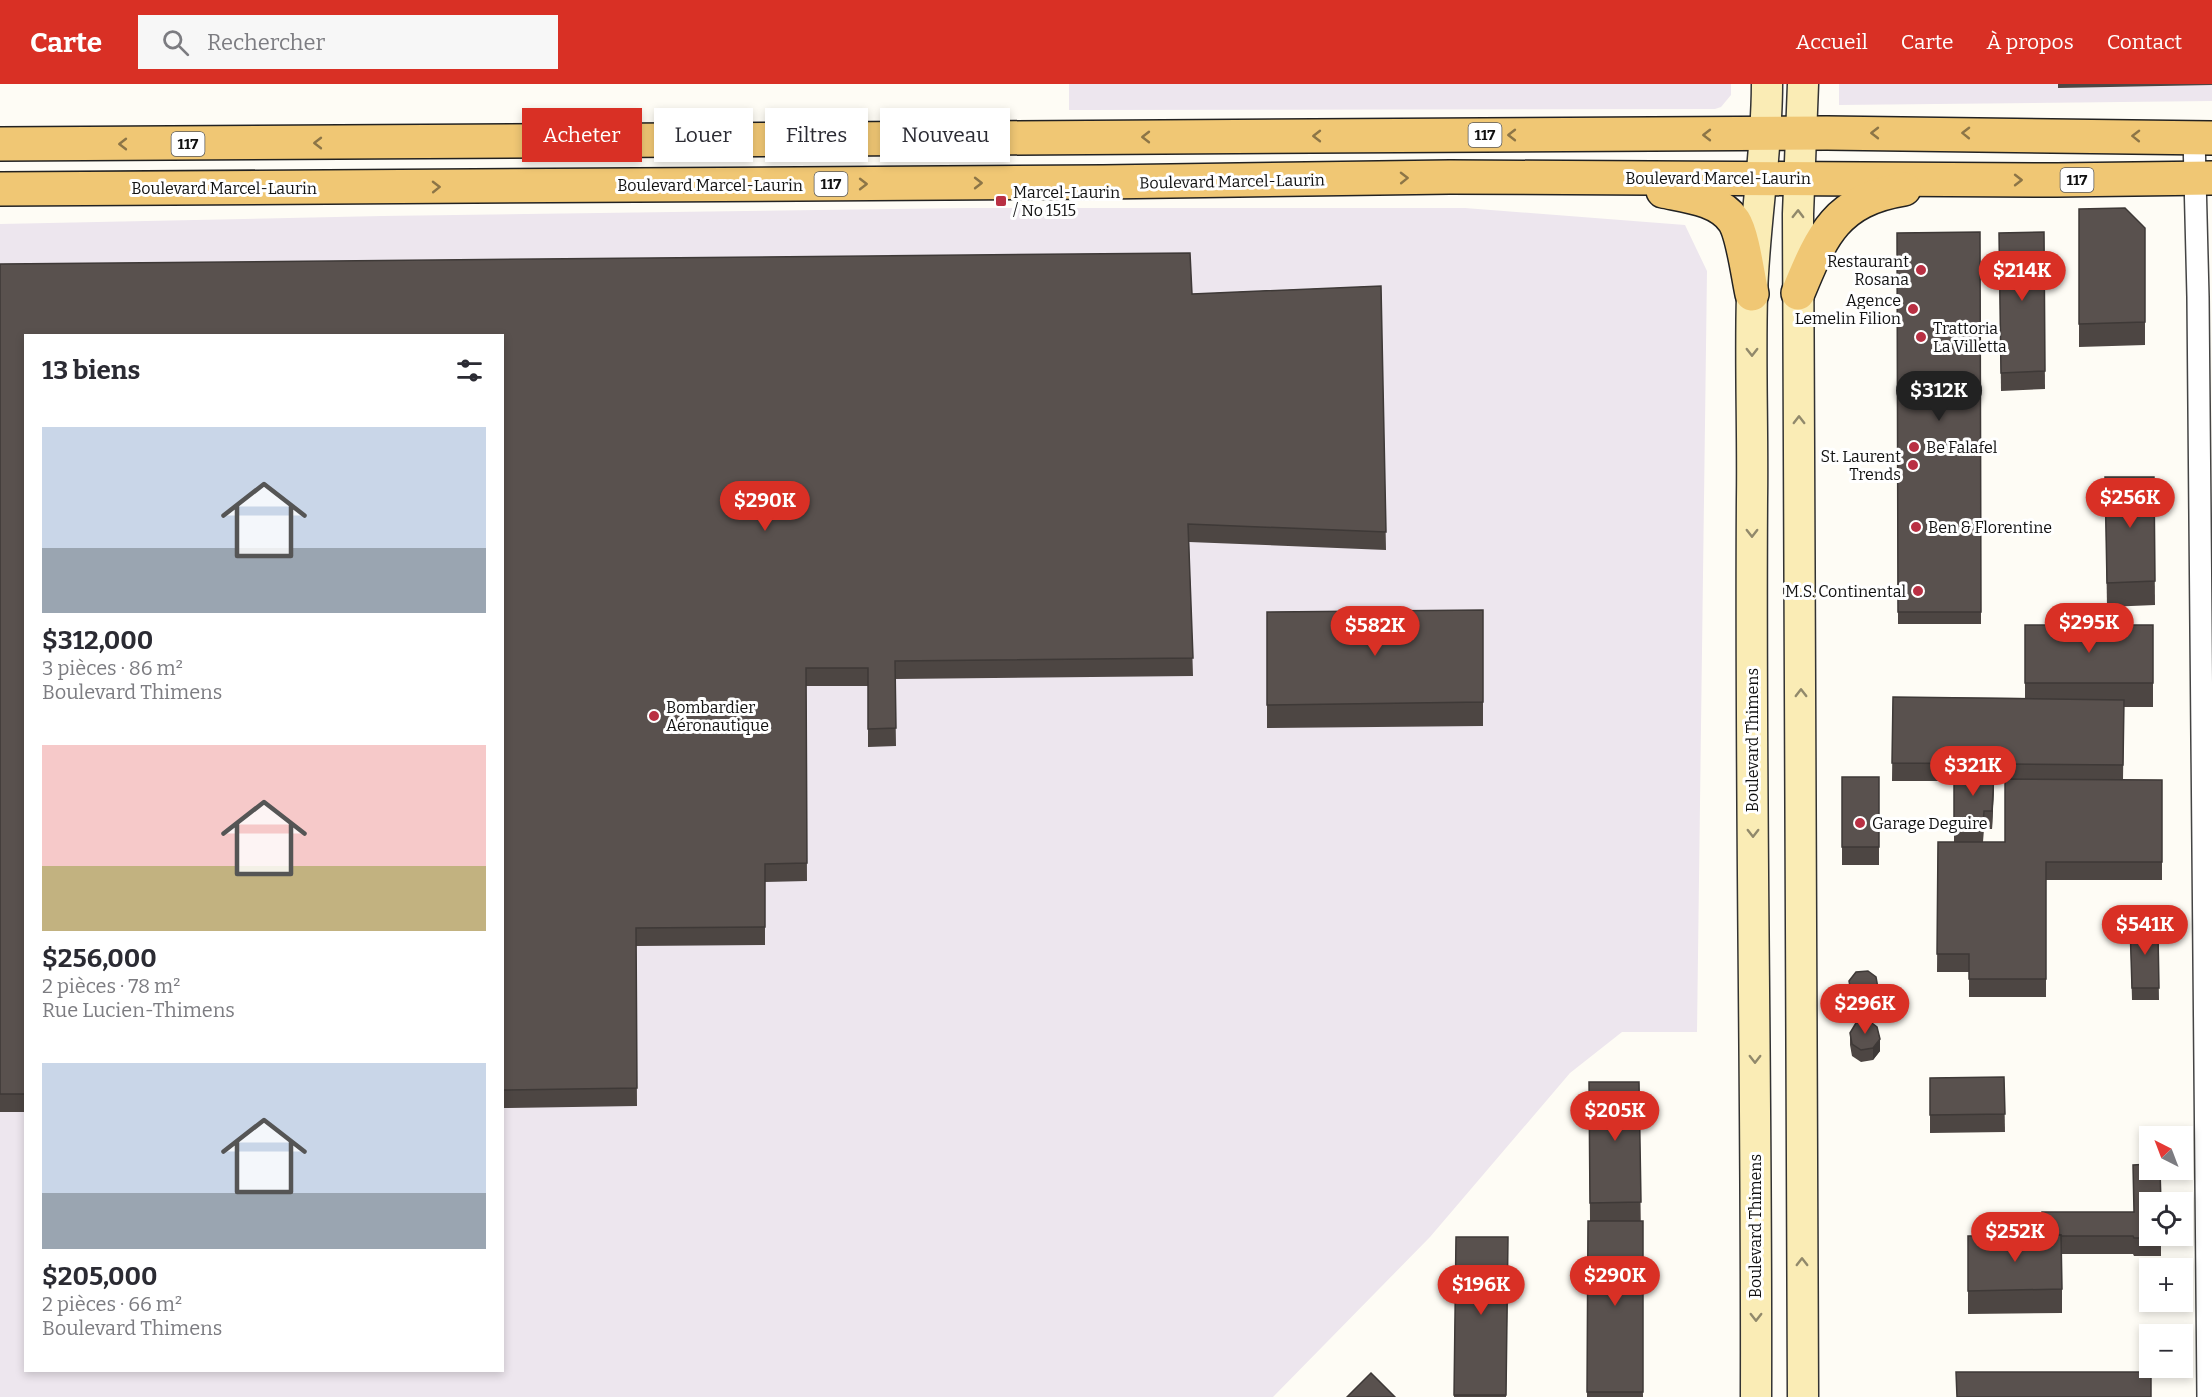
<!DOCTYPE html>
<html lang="fr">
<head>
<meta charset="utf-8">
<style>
	:root { --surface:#fff; --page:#f7f7f7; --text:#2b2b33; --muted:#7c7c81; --accent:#d93025 }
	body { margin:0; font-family:Bitter,serif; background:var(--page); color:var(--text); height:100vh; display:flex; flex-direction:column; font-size:22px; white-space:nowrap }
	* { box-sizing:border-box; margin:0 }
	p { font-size:20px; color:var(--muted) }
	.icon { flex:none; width:33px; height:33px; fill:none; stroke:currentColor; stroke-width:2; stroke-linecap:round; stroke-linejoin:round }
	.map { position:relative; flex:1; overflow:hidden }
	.panel { position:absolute; left:24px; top:250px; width:480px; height:1038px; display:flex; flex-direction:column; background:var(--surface); border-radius:0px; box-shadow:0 3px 9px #0003 }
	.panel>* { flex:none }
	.guide { position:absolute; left:522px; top:24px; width:570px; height:54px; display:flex; gap:12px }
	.needle { width:39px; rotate:318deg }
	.fabs { position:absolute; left:2139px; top:1042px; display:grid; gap:12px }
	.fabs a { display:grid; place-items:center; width:54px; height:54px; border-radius:0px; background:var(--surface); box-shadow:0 3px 9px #0003; font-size:30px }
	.price { position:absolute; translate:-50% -51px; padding:0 14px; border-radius:21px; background:var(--accent); color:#fff; font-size:20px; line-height:39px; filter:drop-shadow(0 2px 3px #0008) }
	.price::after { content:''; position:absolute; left:50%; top:36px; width:18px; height:14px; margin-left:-9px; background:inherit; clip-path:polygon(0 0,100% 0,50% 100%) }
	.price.active { background:#222; color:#fff }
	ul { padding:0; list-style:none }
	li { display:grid; align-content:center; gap:12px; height:318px; padding:0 18px }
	li span { display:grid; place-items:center; height:186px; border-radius:0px; color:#555 }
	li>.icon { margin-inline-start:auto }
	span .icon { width:108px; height:108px; fill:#fffc; stroke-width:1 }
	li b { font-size:26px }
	h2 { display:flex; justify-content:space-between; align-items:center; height:72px; padding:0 18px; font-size:26px }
	.pill { padding:0 21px; border-radius:0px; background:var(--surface); box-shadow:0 3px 9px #0003; font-size:21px; line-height:54px }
	.pill.active { background:var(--accent); color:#fff }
	header { display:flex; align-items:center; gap:36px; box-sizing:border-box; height:84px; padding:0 30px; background:var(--accent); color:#fff }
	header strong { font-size:28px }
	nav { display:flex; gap:33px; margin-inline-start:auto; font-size:21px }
	.search { width:420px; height:54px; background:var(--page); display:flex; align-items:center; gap:15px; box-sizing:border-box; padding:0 21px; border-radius:0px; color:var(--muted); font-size:22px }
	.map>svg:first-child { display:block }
	.industrial { fill:#ede6ee; fill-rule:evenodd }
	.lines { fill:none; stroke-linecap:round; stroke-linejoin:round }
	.street-casing { stroke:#444; stroke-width:24 }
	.secondary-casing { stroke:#333; stroke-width:33 }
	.primary-casing { stroke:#222; stroke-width:36 }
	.street { stroke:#fff; stroke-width:21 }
	.secondary { stroke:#faecb5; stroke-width:30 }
	.primary { stroke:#f0c774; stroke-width:33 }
	.wall { fill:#4d4643; fill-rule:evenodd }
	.shaded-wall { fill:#3e3937 }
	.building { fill:#59514e; stroke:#3e3937; stroke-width:1.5 }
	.oneway { stroke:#8c7547 }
	.oneway2 { stroke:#91896b }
	.poi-dot { fill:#b93043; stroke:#fff; stroke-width:2 }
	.labels { text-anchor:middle; stroke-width:6; stroke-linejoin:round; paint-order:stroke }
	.shield { fill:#fff; stroke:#585858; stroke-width:1.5 }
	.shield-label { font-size:15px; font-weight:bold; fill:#111 }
	.street-label { font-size:16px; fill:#111; stroke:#fff }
	.poi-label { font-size:16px; fill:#111; stroke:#fff; text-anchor:start }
</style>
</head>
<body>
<header>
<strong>Carte</strong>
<div class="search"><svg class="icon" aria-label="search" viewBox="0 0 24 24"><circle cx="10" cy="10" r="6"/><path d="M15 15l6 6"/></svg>Rechercher</div>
<nav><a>Accueil</a><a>Carte</a><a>À propos</a><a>Contact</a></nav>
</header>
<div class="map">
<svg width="2212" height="1313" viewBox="0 0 2212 1313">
	<rect width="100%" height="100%" fill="#fefcf5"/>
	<g class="industrial">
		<polygon points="1069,0 1731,0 1731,11 1721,23 1715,25 1069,26"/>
		<polygon points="1839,0 2212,0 2212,17 1839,21"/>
		<path d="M969,124H1465L1685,141L1707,187L1697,948H1622L1570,989L1430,1153L1273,1313H0V140L382,132ZM26,252H502V1287H26Z"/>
	</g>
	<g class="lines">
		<g class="street-casing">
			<polyline id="street" points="2194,53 2198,213 2208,1313"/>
		</g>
		<g class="secondary-casing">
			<g id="secondary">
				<polyline points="1803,0 1798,130 1803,1313"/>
				<path d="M1756,1313C1757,1014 1750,715 1752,415C1753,347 1750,279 1752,211C1754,140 1767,71 1767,0"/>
			</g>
		</g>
		<g class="primary-casing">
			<g id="primary">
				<polyline points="0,60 1827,49 2212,54"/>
				<polyline points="0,105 1103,98 1450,93 2057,96 2212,94"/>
				<path d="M1663,107C1687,112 1719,115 1734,137C1743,151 1748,192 1752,210"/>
				<path d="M1798,209C1822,151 1836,116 1904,105"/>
			</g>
		</g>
		<use href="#street" class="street"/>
		<use href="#secondary" class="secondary"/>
		<use href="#primary" class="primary"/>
	</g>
	<g class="wall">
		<polygon points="2058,0 2212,0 2212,1 2058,4"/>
		<polygon points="2079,125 2145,144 2145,261 2079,263"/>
		<polygon points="1980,148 1981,540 1898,540 1897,149"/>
		<polygon points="2044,148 2045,305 2001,307 1999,149"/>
		<polygon points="0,180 1192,210 1381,202 1386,466 1189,458 1193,592 895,595 896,662 868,663 868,602 806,602 807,797 765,798 765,861 636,862 637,1022 502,1024 502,252 26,252 26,1028 0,1028"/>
		<polygon points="2105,393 2154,393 2155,521 2107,523"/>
		<polygon points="1483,526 1483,642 1267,644 1267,528"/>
		<path d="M2025,541H2153V623H2124L2123,696H2162V796H2046V913H1969V888H1937L1938,758H1954V697H1892L1893,613L2025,614ZM1994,698H2005V758H1983L1984,745H1992Z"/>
		<rect x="1842" y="693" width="37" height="88"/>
		<polygon points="2130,840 2155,849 2158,849 2159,916 2132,916"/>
		<polygon points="1849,897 1878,916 1872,926 1860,927 1851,921 1849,909"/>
		<polygon points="1850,949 1880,967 1873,976 1861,978 1852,972 1850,961"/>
		<polygon points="2004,993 2005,1048 1930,1049 1930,994"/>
		<polygon points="1589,998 1639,998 1643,1313 1587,1313 1588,1137 1590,1137"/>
		<polygon points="2042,1128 2161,1154 2161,1172 2134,1172 2133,1170 2062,1170 2062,1229 1968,1230 1968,1152 2042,1151"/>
		<polygon points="1456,1153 1508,1177 1506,1313 1454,1313"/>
	</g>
	<g class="shaded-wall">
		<polygon points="1994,688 1994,706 1992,745 1992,727"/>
		<polygon points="1878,904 1878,916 1872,926 1872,914"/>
		<polygon points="1880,955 1880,967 1873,976 1873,964"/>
	</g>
	<g class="building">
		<polygon points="2125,124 2145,144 2145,238 2079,240 2079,125"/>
		<polygon points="1980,148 1981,528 1898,528 1897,149"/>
		<polygon points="2044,148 2045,287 2001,289 1999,149"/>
		<polygon points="1190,169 1192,210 1381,202 1386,448 1188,440 1193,574 895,577 896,644 868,645 868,584 806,584 807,779 765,780 765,843 636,844 637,1004 502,1006 502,252 26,252 26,1010 0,1010 0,180"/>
		<polygon points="2105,393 2154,393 2155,497 2107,499"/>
		<polygon points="1483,526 1483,618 1267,621 1267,528"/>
		<rect x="2025" y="541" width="128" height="58"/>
		<polygon points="1893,613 2124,616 2123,681 1892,679"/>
		<polygon points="1994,688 1992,727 1984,727 1983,741 1954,741 1954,689"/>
		<rect x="1842" y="693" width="37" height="70"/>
		<polygon points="2005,695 2162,696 2162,778 2046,778 2046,895 1969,895 1969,870 1937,870 1938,758 2005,758"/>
		<polygon points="2155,839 2155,849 2158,849 2159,904 2132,904 2130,840"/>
		<polygon points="1868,887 1876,893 1878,904 1872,914 1860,915 1851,908 1849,897 1856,888"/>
		<polygon points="1868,936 1877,943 1880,955 1873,964 1861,966 1852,960 1850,949 1856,939"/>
		<polygon points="2004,993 2005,1030 1930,1031 1930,994"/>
		<polygon points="1589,998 1639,998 1641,1118 1590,1119"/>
		<polygon points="2150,1080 2150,1086 2160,1086 2161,1119 2150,1119 2150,1152 2161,1152 2161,1154 2134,1154 2133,1152 2061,1152 2061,1151 2042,1151 2042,1128 2134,1128 2133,1081"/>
		<polygon points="1588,1137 1643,1137 1643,1308 1587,1308"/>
		<polygon points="2061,1151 2062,1205 1968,1207 1968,1152"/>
		<polygon points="1456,1153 1508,1153 1506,1311 1454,1311"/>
		<polygon points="1956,1288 2151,1288 2151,1313 1957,1313"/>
		<polygon points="1371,1289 1395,1313 1347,1313"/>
	</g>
	<defs><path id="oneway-chevron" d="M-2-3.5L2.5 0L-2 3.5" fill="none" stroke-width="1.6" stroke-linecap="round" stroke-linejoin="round" transform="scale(1.5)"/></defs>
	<g class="oneway">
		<use href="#oneway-chevron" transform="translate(1875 49) rotate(180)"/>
		<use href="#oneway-chevron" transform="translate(1966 49) rotate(-179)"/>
		<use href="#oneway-chevron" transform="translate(1512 51) rotate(180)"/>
		<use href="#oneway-chevron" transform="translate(1707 51) rotate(180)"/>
		<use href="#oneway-chevron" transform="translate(1317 52) rotate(180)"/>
		<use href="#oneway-chevron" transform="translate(2136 52) rotate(-179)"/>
		<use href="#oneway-chevron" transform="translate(1146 53) rotate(180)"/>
		<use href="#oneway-chevron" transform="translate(318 59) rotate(180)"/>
		<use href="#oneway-chevron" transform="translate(123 60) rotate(180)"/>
		<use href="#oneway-chevron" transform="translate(1404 94) rotate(-1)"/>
		<use href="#oneway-chevron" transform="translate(2018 96)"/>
		<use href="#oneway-chevron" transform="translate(978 99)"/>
		<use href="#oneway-chevron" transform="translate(863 100)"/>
		<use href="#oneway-chevron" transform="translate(436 103) rotate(-1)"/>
	</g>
	<g class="oneway2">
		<use href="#oneway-chevron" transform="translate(1798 130) rotate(-89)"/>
		<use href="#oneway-chevron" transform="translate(1752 268) rotate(90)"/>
		<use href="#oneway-chevron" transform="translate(1799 336) rotate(-90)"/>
		<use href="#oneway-chevron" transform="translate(1752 449) rotate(90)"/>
		<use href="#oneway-chevron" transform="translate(1801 609) rotate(-90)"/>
		<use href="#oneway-chevron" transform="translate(1753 749) rotate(90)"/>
		<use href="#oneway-chevron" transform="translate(1755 975) rotate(90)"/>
		<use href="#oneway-chevron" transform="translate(1802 1178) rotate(-90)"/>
		<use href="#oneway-chevron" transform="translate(1756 1233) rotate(90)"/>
	</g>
	<g class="poi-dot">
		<rect x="995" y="111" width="12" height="12" rx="3"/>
		<circle cx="1921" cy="186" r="6"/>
		<circle cx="1913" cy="225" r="6"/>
		<circle cx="1921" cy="253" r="6"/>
		<circle cx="1914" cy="363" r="6"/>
		<circle cx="1913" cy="381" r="6"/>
		<circle cx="1916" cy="443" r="6"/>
		<circle cx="1918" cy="507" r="6"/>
		<circle cx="654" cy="632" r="6"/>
		<circle cx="1860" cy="739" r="6"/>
	</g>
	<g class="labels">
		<g class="shield">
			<rect x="1468.5" y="39" width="33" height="24" rx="4.5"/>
			<rect x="171.5" y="48" width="33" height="24" rx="4.5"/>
			<rect x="2060.5" y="84" width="33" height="24" rx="4.5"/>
			<rect x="814.5" y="88" width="33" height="24" rx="4.5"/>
		</g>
		<g class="shield-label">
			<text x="1485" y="56">117</text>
			<text x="188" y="65">117</text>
			<text x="2077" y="101">117</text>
			<text x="831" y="105">117</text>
		</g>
		<g class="street-label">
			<text x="1718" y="100">Boulevard Marcel-Laurin</text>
			<text transform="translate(1232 97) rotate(-1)" y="6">Boulevard Marcel-Laurin</text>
			<text x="710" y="107">Boulevard Marcel-Laurin</text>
			<text x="224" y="110">Boulevard Marcel-Laurin</text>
			<text transform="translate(1752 656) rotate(-90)" y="6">Boulevard Thimens</text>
			<text transform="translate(1755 1142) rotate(-90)" y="6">Boulevard Thimens</text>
		</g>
		<g class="poi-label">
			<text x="1013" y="114">Marcel-Laurin<tspan x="1013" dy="18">/ No 1515</tspan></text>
			<text x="1909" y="183" text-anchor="end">Restaurant<tspan x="1909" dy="18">Rosana</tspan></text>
			<text x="1901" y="222" text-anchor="end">Agence<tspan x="1901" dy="18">Lemelin Filion</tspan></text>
			<text x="1933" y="250">Trattoria<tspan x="1933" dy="18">La Villetta</tspan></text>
			<text x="1926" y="369">Be Falafel</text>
			<text x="1901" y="378" text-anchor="end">St. Laurent<tspan x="1901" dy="18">Trends</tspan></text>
			<text x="1928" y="449">Ben &amp; Florentine</text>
			<text x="1906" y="513" text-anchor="end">M.S. Continental</text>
			<text x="666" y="629">Bombardier<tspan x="666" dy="18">Aéronautique</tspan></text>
			<text x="1872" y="745">Garage Deguire</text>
		</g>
	</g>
</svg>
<div class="fabs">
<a><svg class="needle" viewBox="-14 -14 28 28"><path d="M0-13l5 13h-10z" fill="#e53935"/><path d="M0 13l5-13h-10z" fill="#7c7c81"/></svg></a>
<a><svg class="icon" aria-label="locate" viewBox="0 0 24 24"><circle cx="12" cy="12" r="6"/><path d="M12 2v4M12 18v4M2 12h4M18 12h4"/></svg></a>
<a>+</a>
<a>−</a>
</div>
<b class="price" style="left:2022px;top:218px">$214K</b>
<b class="price active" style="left:1939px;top:338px">$312K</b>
<b class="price" style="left:2130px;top:445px">$256K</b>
<b class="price" style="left:765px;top:448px">$290K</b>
<b class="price" style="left:2089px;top:570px">$295K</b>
<b class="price" style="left:1375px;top:573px">$582K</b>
<b class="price" style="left:1973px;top:713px">$321K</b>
<b class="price" style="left:2145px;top:872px">$541K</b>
<b class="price" style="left:1865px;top:951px">$296K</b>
<b class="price" style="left:1615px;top:1058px">$205K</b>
<b class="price" style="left:2015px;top:1179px">$252K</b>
<b class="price" style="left:1615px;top:1223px">$290K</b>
<b class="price" style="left:1481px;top:1232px">$196K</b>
<div class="guide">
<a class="pill active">Acheter</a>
<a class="pill">Louer</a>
<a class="pill">Filtres</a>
<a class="pill">Nouveau</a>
</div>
<section class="panel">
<h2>13 biens<svg class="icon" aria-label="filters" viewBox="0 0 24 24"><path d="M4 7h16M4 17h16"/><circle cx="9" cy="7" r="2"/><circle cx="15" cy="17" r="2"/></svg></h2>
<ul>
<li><span style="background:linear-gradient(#c9d6e8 65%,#9aa5b1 0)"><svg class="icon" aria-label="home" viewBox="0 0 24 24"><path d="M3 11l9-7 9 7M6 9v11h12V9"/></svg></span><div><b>$312,000</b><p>3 pièces · 86 m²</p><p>Boulevard Thimens</p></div></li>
<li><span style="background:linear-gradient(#f6c9c9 65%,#c2b280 0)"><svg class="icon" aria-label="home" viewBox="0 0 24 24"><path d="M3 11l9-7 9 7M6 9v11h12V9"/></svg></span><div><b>$256,000</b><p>2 pièces · 78 m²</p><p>Rue Lucien-Thimens</p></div></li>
<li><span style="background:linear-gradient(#c9d6e8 70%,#9aa5b1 0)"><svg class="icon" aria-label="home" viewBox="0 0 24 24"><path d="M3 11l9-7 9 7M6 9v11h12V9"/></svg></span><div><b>$205,000</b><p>2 pièces · 66 m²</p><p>Boulevard Thimens</p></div></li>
</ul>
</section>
</div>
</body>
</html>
